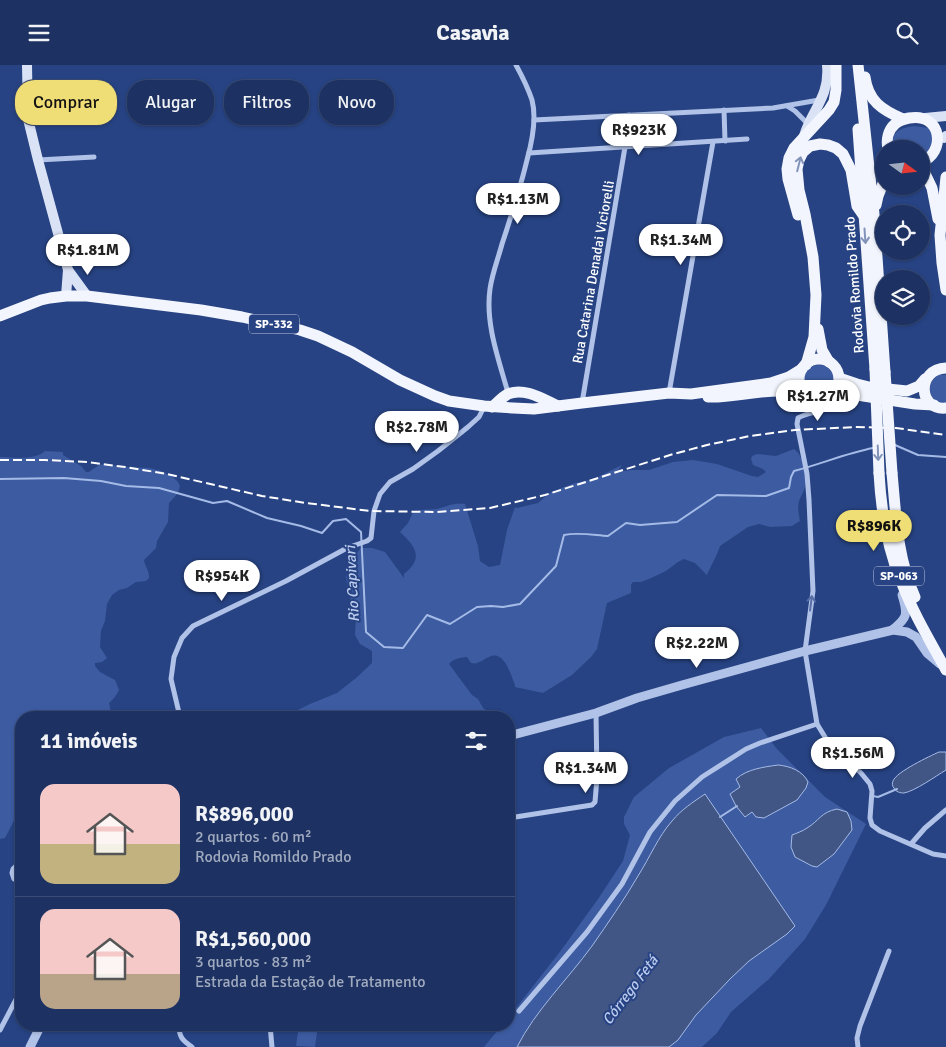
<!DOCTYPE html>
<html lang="pt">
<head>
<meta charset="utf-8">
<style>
	:root { --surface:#1d3262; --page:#2a3e6b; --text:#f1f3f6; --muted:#a0aabe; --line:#3b4d77; --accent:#efdd76 }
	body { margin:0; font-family:Signika,sans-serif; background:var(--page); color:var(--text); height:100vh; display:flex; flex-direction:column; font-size:19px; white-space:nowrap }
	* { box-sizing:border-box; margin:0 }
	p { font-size:16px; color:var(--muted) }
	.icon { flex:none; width:28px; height:28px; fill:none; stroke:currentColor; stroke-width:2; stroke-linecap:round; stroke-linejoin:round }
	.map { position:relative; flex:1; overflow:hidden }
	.details { position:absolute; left:15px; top:646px; width:500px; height:320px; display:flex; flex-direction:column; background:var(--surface); border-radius:20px; box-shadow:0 1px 4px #0004,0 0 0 1px var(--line) }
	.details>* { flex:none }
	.guide { position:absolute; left:15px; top:15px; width:500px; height:45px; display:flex; gap:10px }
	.needle { width:32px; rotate:105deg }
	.fabs { position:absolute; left:875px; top:75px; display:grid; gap:10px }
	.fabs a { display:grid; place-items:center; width:55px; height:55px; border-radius:50%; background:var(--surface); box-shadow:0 1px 4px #0004,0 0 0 1px var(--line); font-size:25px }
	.price { position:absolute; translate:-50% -42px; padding:0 11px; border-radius:18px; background:#fff; color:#222; font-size:16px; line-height:32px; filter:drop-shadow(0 1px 2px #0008) }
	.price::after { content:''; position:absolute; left:50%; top:30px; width:15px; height:11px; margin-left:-8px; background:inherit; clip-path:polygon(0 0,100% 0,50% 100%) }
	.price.on { background:var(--accent); color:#111 }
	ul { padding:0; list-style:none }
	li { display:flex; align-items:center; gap:15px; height:125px; padding:0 25px }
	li+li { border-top:1px solid var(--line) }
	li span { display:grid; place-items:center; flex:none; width:140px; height:100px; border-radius:15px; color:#555 }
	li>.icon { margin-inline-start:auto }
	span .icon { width:60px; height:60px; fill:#fffc; stroke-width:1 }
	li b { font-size:21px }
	h2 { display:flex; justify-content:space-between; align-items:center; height:60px; padding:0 25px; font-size:21px }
	.chip { padding:0 18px; border-radius:20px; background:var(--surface); box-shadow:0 1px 4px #0004,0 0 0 1px var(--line); font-size:18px; line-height:45px }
	.chip.on { background:var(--accent); color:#111 }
	header { display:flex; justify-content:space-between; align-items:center; height:65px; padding:0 25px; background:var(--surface); font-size:22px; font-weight:700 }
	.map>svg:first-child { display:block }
	.green { fill:#3c5ba0 }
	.water { fill:#425685; stroke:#a5bbe7 }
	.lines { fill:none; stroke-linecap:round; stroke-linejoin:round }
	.stream { stroke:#a5bbe7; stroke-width:2 }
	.minor { stroke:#b0c2e7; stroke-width:5 }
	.tertiary { stroke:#b0c2e7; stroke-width:9 }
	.secondary { stroke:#dae2f6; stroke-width:10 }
	.primary { stroke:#f2f5fd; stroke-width:11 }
	.rail { stroke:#fff; stroke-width:2; stroke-dasharray:9 4; stroke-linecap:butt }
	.primary-bridge { stroke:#f2f5fd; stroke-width:11 }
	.oneway { stroke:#8293ba }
	.oneway2 { stroke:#576fa6 }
	.labels { text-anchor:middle; stroke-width:4; stroke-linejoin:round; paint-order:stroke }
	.shield { fill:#274383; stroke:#bec7da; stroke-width:1 }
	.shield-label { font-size:12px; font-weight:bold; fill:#fff }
	.street-label { font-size:14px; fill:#fff; stroke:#274383 }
	.water-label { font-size:15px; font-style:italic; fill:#bcccee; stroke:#274383 }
</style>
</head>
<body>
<header><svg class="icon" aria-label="menu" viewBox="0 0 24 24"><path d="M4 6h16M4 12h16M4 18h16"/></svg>Casavia<svg class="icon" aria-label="search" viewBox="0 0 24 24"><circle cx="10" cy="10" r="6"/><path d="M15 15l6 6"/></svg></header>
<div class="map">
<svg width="946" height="982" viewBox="0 0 946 982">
	<rect width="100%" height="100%" fill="#274383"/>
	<g class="green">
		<path d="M914,61L929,63L938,75L921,94V84H893C889,67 900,63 914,61Z"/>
		<circle cx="819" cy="315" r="15"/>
		<path d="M939,310H946V338C928,339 924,318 939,310Z"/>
		<path d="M794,384C804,390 808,415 804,425C803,429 800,432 799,436C797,443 799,450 800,456L792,461L770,462L759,459L748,462L720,481C717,491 711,500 707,510L695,498L684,494L678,497L666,506L649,514L641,517H633L631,520V528L607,538L597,584L591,592L572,610L543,628L515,622V620C511,610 504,584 489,592C482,595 478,600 471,598L467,592C460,593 454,593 449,599L472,630L478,634L483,643L495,652H284L310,639L337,628L356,613L372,598V586L360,579L355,570L356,547L351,537L346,512L354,491L361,483H372L385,487L404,513V509C424,493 416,482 400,467L408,458L413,447C421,444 429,445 437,444C449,441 451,438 465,439L478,481L480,496L489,502L500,500L507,465L515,442L517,443L538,438L551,427L575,418L594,414L622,400L619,404L618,407L631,405H649L673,397L693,395L717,399L752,411L758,412L766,407L763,404L753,400L751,394L752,391L757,389L776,391Z"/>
		<path d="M45,386L63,387V390L81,401L86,407H89L99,400L106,399L124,402L149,403L161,406L173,412L178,417L180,421L178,428L169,438L168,457L157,476L156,483L144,495C145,502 150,507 149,513L146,516L136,517L127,523L119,525L112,530L107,539L105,556L101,566L100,582L107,593L102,597L95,598V601L100,607L115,615L119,625L115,632L109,638L112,652H21V742L5,773L0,774V392C13,392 34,396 45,386Z"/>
		<polygon points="761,663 777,684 825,732 866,759 826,840 805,874 769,914 731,947 717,968 702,982 484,982 502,960 509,960 509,952 562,884 598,834 623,796 630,770 624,759 624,752 634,732 669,703 724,672"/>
		<polygon points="299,960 318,960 315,982 296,981"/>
	</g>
	<g class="water">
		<path d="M939,687H946V705C936,711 915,726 904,728C900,728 896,727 894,723C892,721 892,718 893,716C896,707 930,691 939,687Z"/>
		<path d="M778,700C790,701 803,706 808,717L806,723L797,735L764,753L756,752L752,747L745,752L736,741L730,729L740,722L736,714C747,704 764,702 778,700Z"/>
		<path d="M705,729L795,861L787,869L749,896L730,914L696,950L678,975L669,982H517C535,946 568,914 592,881C608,858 624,835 638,811C650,792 658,772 672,756C681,745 693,737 705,729Z"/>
		<path d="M837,744L847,747L851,756L852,765L834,789L817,802L812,801L795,792L791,782L792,770C797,768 803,766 807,763C819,756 821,747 837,744Z"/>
	</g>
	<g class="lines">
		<g class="stream">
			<polyline points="895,380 918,390 946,392"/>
			<path d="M0,414L64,413L101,416L126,421L159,423L213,438L227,436L267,453L301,461L322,468L333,456L346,454L361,467L366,567L384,582L403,583L427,550L450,559L477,542L491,541L503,542L520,539L556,501L564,470C578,467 593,470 608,471L626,458L640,460L677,457L717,430L766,431L789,423L791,412L794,406C821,399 847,388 873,383"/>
			<polyline points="873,731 878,732 897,724"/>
			<polyline points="720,752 737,741"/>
		</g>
		<g class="minor">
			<polyline points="787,41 795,46 808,59"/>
			<polyline points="724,45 725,76"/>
			<polyline points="534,55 773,43 819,35"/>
			<polyline points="529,88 747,74"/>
			<polyline points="38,95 94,92"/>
			<path d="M508,328C499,295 485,259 490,224C492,209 498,194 502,179C511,152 520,124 527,95C532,77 537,54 532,35C528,23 522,11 516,0"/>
			<polyline points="669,328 713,77"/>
			<path d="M832,330L830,341C820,348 808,347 798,353L797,359L807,409L809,435L813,526L805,586L817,659L833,685L844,692L861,708L870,719L872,726L870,753L872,760L880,766L933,789L946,791"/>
			<polyline points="582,338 625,82 629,50"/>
			<polyline points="180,652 171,614 174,592 182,573 193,561 286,516 347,483 367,476 371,473 374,446 380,429 390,417 413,404 438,386 468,362 479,352 484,342"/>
			<polyline points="509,753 592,740 595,737 597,713 596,648"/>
			<polyline points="911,779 925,763 946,745"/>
			<polyline points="21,801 16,801 13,804 12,808 14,814 18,815 21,815"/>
			<polyline points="519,946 587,867 622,819 650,767 675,736 702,712 746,684 760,678 817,659"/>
			<path d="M179,960C179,972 182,975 192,982"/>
			<polyline points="270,960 272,982"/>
			<polyline points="0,965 21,925"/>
			<polyline points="858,982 857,973 860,961 889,886"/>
		</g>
		<g class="tertiary">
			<path d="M892,565C908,553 908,549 902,530"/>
			<polyline points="509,671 596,648 637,633 682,620 805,586 893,565 907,567 916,572 927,588 940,599"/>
			<polyline points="30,982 41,960"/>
		</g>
		<g class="secondary">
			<polyline points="27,0 28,54 38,95 68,205 66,231"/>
			<polyline points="925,53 946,51"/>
			<path d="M804,71C812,44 830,32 827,0"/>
			<polyline points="944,73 946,71"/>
			<polyline points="68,205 87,231"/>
		</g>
		<g class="primary">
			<polyline points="858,0 874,149 885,307"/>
			<path d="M865,12C868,36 882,45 903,54"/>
			<polyline points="858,64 875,304"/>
			<path d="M888,84C886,75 888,65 895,59C899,55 904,54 909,53C943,47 946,89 921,97"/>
			<polyline points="921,100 932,123 938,154"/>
			<polyline points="946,112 940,170 942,198 946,225"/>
			<polyline points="876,140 878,131 884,116"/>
			<polyline points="798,150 788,114 787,104 789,93 794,83 829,45 834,37 836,25 836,0"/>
			<polyline points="0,251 41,235 50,233 66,231 87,231 201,245 242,252 300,265 318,271 352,287 400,315 435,331 449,336 484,341 513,343 534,344 582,338 669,328 691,329 771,318 789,312 802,304"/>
			<polyline points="818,264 822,285 829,297"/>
			<circle cx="819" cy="314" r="20"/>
			<polyline points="806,300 814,272 816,230 813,192 805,149 799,125 797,104 799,95 803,87 810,81 820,79 828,80 836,83 843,89 851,105 857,141 864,151"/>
			<path d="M946,303C916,304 918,346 946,343"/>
			<polyline points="839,313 857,319 869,322 907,326 919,321 925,314"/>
			<polyline points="834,328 857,330 915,339 934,340"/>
			<path d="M708,332C733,333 757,325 783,326C791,326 798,328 806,330"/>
			<path d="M492,342C497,338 502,332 508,329C524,322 543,334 558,341"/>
			<path d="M879,408C881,444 887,483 901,516C913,548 930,576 946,605"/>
			<path d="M892,408C896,450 897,493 915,532"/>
		</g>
		<polyline class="rail" points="0,395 45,395 87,397 125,402 167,409 262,431 306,438 370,446 436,447 490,443 545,430 670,390 707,380 750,371 795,365 856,362 896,363 946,370"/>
		<g class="primary-bridge">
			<polyline points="875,304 879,408"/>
			<polyline points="885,307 892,408"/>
		</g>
	</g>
	<defs><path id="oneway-shaft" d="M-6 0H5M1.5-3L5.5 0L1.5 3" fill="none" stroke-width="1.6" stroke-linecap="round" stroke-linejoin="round" transform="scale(1.25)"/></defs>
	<g class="oneway">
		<use href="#oneway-shaft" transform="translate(799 99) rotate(-76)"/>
		<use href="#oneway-shaft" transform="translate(865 171) rotate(86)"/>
		<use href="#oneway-shaft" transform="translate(878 388) rotate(88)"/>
	</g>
	<use class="oneway2" href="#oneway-shaft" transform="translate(811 538) rotate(-83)"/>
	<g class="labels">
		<g class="shield">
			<rect x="249" y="249.5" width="50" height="19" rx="4"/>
			<rect x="874" y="501.5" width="50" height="19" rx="4"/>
		</g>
		<g class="shield-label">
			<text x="274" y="263">SP-332</text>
			<text x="899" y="515">SP-063</text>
		</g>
		<g class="street-label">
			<text transform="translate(593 207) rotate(-80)" y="5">Rua Catarina Denadai Viciorelli</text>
			<text transform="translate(854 220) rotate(-94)" y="5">Rodovia Romildo Prado</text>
		</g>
		<g class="water-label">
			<text transform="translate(352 519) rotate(-93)" y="5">Rio Capivari</text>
			<text transform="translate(630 925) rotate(-53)" y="5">Córrego Fetá</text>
		</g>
	</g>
</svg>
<div class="fabs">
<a><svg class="needle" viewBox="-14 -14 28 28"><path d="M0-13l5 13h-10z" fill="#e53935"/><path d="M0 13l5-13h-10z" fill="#a0aabe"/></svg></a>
<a><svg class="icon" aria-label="locate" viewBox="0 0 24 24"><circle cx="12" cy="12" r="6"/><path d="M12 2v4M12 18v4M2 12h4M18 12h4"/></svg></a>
<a><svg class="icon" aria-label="layers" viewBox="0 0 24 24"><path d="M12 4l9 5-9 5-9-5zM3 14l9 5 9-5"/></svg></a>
</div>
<b class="price" style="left:639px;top:91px">R$923K</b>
<b class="price" style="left:518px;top:160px">R$1.13M</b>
<b class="price" style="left:681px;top:201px">R$1.34M</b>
<b class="price" style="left:88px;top:211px">R$1.81M</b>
<b class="price" style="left:818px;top:357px">R$1.27M</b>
<b class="price" style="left:417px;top:388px">R$2.78M</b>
<b class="price on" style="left:874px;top:487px">R$896K</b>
<b class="price" style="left:222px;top:537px">R$954K</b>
<b class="price" style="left:697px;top:604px">R$2.22M</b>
<b class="price" style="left:853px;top:714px">R$1.56M</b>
<b class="price" style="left:586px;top:729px">R$1.34M</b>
<div class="guide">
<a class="chip on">Comprar</a>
<a class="chip">Alugar</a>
<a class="chip">Filtros</a>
<a class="chip">Novo</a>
</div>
<section class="details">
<h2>11 imóveis<svg class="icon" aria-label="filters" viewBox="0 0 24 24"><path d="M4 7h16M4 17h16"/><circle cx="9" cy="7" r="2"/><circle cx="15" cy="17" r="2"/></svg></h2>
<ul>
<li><span style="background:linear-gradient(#f6c9c9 60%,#c2b280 0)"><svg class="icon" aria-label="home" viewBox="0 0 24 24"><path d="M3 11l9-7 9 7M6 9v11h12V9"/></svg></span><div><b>R$896,000</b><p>2 quartos · 60 m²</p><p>Rodovia Romildo Prado</p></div></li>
<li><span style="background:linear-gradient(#f6c9c9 65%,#b9a48a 0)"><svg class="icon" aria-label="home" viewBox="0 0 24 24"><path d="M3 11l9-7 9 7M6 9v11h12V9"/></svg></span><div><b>R$1,560,000</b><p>3 quartos · 83 m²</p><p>Estrada da Estação de Tratamento</p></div></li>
</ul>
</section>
</div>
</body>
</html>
